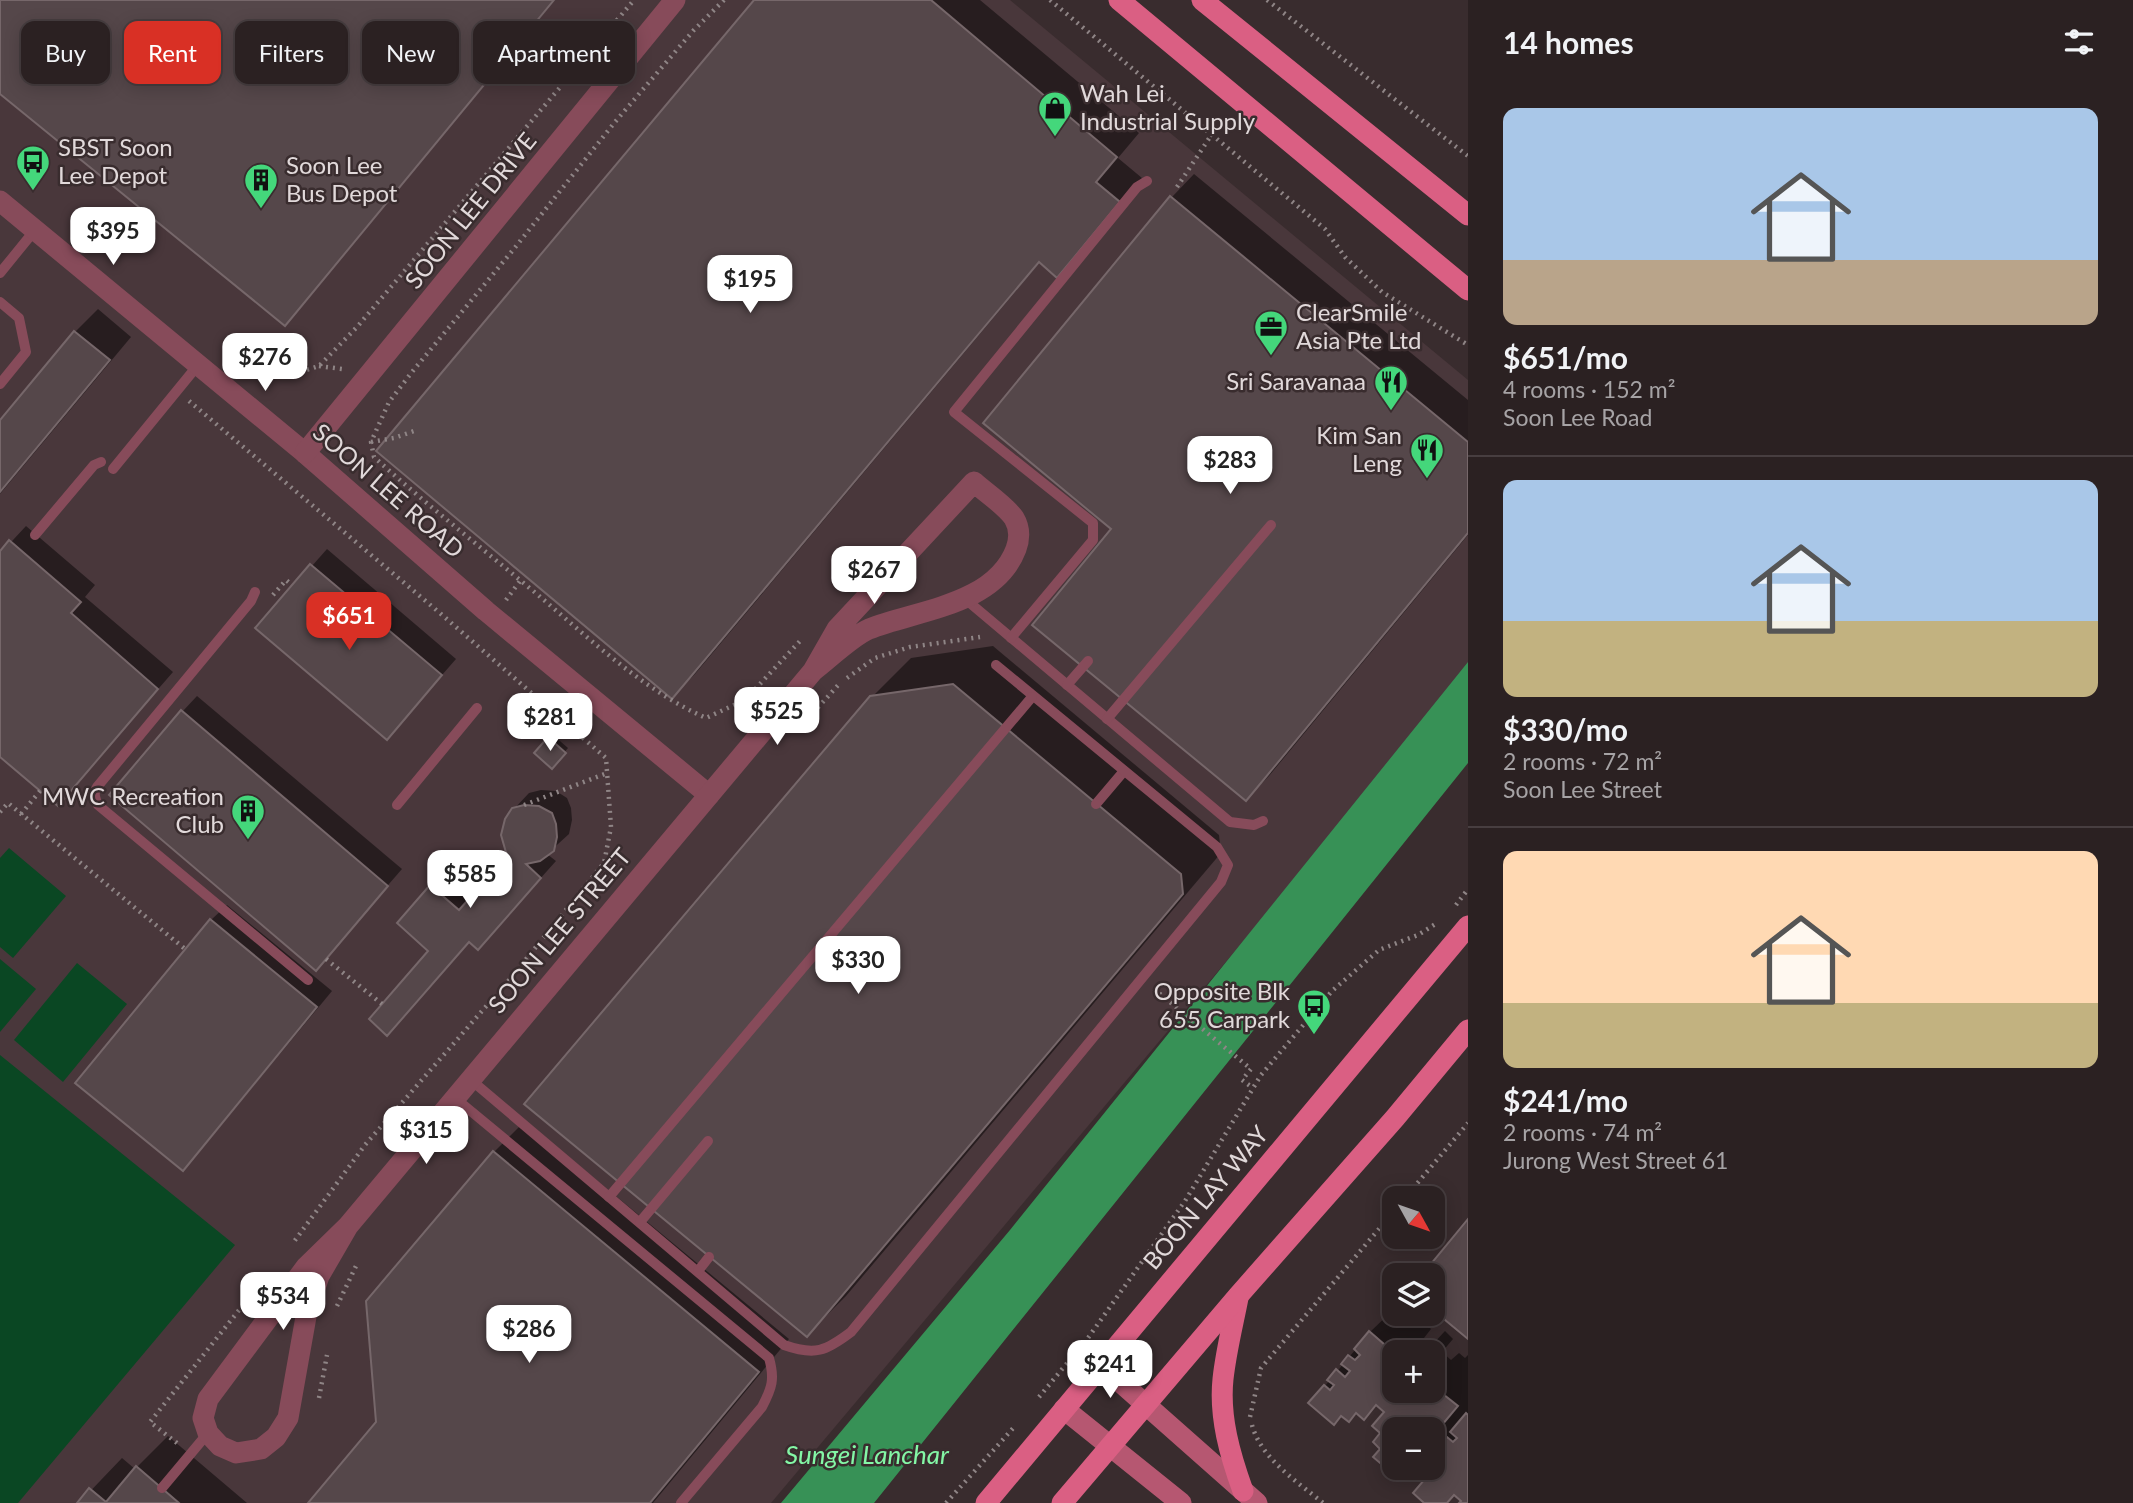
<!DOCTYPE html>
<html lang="en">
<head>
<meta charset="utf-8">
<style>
	:root { --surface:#2b2122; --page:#33292a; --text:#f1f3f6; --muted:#a6a3a5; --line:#473e40; --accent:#d93025 }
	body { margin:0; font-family:Lato,sans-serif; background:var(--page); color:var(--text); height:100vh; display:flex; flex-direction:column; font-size:26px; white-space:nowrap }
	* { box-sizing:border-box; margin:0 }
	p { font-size:23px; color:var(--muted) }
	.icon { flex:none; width:38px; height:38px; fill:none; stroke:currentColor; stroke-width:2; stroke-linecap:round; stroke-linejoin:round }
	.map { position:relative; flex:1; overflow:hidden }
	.panel { display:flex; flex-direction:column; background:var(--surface); width:665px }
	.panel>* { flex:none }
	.hud { position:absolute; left:21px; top:21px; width:665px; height:63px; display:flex; gap:14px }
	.needle { width:46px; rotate:130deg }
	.fabs { position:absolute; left:1382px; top:1186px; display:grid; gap:14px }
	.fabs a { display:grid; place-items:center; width:63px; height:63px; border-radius:14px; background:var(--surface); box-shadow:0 4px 18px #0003,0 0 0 2px var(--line); font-size:35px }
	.price { position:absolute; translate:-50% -60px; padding:0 16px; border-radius:14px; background:#fff; color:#222; font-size:23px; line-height:46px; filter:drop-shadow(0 2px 4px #0008) }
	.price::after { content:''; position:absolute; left:50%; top:42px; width:21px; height:16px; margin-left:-10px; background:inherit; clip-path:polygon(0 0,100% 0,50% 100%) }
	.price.current { background:var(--accent); color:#fff }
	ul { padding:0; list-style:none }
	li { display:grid; align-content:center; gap:14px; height:371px; padding:0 35px }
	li+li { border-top:2px solid var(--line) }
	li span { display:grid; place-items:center; height:217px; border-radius:14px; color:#555 }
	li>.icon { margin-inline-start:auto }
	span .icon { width:126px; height:126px; fill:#fffc; stroke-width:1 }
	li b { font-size:30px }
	h2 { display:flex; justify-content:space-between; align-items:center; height:84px; padding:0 35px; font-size:30px }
	.pill { padding:0 24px; border-radius:14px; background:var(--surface); box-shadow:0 4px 18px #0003,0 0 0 2px var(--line); font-size:24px; line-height:63px }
	.pill.current { background:var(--accent); color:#fff }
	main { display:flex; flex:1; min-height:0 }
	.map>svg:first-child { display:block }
	.built { fill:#49373b }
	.green { fill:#0a4723 }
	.water { fill:#379156 }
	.shadow { fill:#0007; fill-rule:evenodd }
	.building { fill:#55474a; stroke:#76676a; stroke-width:2 }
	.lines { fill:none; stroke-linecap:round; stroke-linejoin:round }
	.path { stroke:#8f8586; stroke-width:4.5; stroke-dasharray:2 5; stroke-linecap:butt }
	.lane { stroke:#874b5a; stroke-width:10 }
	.street { stroke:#874b5a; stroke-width:21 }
	.secondary { stroke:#b65771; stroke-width:21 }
	.primary { stroke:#da5f83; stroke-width:21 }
	.labels { text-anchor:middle; stroke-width:5; stroke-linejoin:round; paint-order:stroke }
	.poi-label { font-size:24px; fill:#e1d9da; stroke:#392c2e; text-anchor:start }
	.street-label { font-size:24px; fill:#e1d9da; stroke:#392c2e }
	.water-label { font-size:26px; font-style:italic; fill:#84f7a6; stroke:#392c2e }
</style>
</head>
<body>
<main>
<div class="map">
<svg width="1468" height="1503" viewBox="0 0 1468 1503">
	<rect width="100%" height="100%" fill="#392c2e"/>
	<polygon class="built" points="0,0 1010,0 1468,380 1468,674 771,1503 0,1503"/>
	<g class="green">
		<polygon points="9,848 66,896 13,958 0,947 0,858"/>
		<polygon points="0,959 36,989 0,1032"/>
		<polygon points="77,963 127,1004 63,1082 14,1040"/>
		<polygon points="0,1055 235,1245 18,1503 0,1503"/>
	</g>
	<polygon class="water" points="1468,662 1468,763 874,1503 781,1503 1010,1230"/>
	<g class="shadow">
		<polygon points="0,0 555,0 300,308 284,324 0,91"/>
		<polygon points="756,0 980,0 1139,133 1118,158 1142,178 1080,253 1041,261 695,674 672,697"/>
		<polygon points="1194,174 1468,400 1468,535 1269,776 1246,799 1113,529 985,423 1172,197"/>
		<polygon points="98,309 131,337 0,494 0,422 75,332"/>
		<polygon points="26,526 95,585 85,597 173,672 58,804 0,755 0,554"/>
		<polygon points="327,549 456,659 387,738 257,628"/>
		<polygon points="993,646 1219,835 1221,853 846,1296 807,1335 872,697 911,658"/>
		<polygon points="197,696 402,869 316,968 182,712"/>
		<polygon points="553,735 568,748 552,767 537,753"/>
		<polygon points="541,790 556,791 567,798 571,808 572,820 569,834 547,854 556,861 478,948 470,941 431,951 431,886 447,870 475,895 509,856 513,810 529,793"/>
		<polygon points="227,905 332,991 198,1153 183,1169 211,920"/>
		<polygon points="525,1121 789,1339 653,1503 310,1503 378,1422 494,1152"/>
		<path d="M1395,1308V1314H1429L1423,1321L1431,1329L1424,1338L1432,1345L1445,1331L1453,1339L1442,1352L1451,1360L1459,1353L1465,1358L1468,1355V1503H1462L1463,1501L1455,1494L1447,1503H1427L1433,1472V1430H1395V1468L1399,1476L1383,1448L1386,1412L1377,1404L1364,1417L1325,1386L1370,1332ZM1395,1353H1433V1391H1395Z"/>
		<polygon points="168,1436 247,1503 79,1503 122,1458 135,1469"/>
	</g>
	<g class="building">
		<polygon points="0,0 554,0 285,326 0,94"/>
		<polygon points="754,0 931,0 1117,157 1096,182 1120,202 1057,278 1039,262 672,699 376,451"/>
		<polygon points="1170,196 1468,442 1468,533 1246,801 1032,625 1111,529 983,423"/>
		<polygon points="74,331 110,360 0,492 0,420"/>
		<polygon points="9,540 81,602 71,613 158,689 58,806 0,757 0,551"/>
		<polygon points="310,564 442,675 387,740 255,628"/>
		<polygon points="953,684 1181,874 1183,894 807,1337 524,1104 870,696"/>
		<polygon points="181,710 388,886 316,971 109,795"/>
		<polygon points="548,737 566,753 552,769 534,753"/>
		<polygon points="524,805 539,806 552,813 556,824 557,837 554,851 540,861 526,864 541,878 478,950 469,942 387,1036 369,1019 428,951 397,923 430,885 459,910 507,856 501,835 505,819 512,808"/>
		<polygon points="210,919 317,1007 183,1171 75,1083"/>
		<polygon points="493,1151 759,1372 650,1503 308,1503 376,1422 366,1301"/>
		<polygon points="1468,1219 1468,1339 1433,1310 1433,1276 1421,1276"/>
		<polygon points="1369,1331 1393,1352 1386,1361 1394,1368 1386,1377 1393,1383 1395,1381 1395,1391 1405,1391 1412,1398 1418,1391 1426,1396 1433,1391 1434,1387 1458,1406 1442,1425 1436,1420 1432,1425 1438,1431 1434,1437 1441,1443 1447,1437 1453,1442 1457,1438 1450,1432 1466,1413 1468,1415 1468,1503 1459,1503 1461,1501 1454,1495 1447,1503 1424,1503 1413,1493 1431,1472 1426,1468 1433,1468 1433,1430 1395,1430 1395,1468 1407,1468 1399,1479 1373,1457 1380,1449 1373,1442 1380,1433 1372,1426 1384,1412 1376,1405 1364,1420 1356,1413 1349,1422 1341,1416 1334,1425 1308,1403 1324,1385 1330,1390 1334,1385 1327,1380 1336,1369 1345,1377 1350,1371 1341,1364 1348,1355 1355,1360 1360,1355 1354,1349"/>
		<polygon points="136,1466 179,1503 77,1503 89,1488 106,1502"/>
	</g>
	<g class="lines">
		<g class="path">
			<path d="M724,0L693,31L615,122L513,250L412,372L389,402L371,442L374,457C427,505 483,549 538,595C590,639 643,690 706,718L745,700L800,641"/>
			<polyline points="1050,0 1325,229 1345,257 1382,292 1468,345"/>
			<polyline points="1267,0 1468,156"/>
			<polyline points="1177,187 1212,134"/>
			<polyline points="319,366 342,369"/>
			<polyline points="287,376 319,366 357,327 634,0"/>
			<polyline points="189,401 441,614 606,758 611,827 604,863 510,979 365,1145 293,1243"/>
			<polyline points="371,442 394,438 417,430"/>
			<polyline points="273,595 286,580 292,585"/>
			<polyline points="506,600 520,581"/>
			<polyline points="847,678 875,658 910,647 980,637"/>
			<polyline points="813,713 840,683"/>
			<polyline points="524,805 607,773"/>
			<polyline points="0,812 8,803 185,949"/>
			<polyline points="21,814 40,791"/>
			<polyline points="1456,905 1468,889"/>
			<polyline points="326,959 382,1004"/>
			<polyline points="1154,989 1251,1069 1242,1080 1253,1088"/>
			<polyline points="1404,1199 1468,1123"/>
			<polyline points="337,1306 356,1266"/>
			<polyline points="1039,1397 1088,1338 1185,1201 1261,1075 1332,991 1379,950 1418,935 1437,923"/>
			<polyline points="319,1398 327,1355"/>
			<polyline points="1250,1417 1261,1368 1395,1210"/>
			<path d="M1252,1425C1261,1459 1298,1482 1323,1503"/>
			<polyline points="177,1443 150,1422 263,1280"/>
			<polyline points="946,1503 1016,1425"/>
		</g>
		<g class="lane">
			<polyline points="0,273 35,230"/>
			<polyline points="0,302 19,318 26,352 0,384"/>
			<polyline points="113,469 198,365"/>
			<polyline points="35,535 94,465 101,462"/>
			<path d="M255,592L251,601L97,787C93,793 95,798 98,805L308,980"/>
			<polyline points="964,598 1230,822 1254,825 1263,821"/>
			<polyline points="1011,638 1093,540 1093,523 954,412 1137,187 1147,181"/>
			<polyline points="1067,685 1088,661"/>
			<polyline points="1107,719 1271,525"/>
			<polyline points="1096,804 1124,771"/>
			<polyline points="397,805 477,708"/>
			<path d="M471,1080L784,1345C815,1356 826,1351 851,1332L1221,882L1228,865L1217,847L996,665"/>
			<path d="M455,1098L769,1358C775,1379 772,1388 762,1407L681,1503"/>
			<polyline points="609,1197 1032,697"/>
			<polyline points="640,1222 708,1141"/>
			<polyline points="698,1271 709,1257"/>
			<polyline points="162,1488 208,1433"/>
		</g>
		<g class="street">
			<polyline points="0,201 305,453 486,611 709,795"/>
			<polyline points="305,453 675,0"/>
			<path d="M348,1226L319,1276L307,1311L288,1418L276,1437L261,1449L236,1453L220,1446L208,1433L203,1418L208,1399L306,1267L348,1226L813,671L837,629L974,482C986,493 1005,505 1014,518C1020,528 1020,538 1016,549C995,605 917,610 869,629C851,637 829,659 813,671"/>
		</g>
		<g class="secondary">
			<polyline points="1101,1365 1257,1503"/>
			<polyline points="1064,1409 1181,1503"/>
		</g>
		<g class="primary">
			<polyline points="1119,0 1468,290"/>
			<polyline points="1202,0 1468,215"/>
			<path d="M1238,1298C1233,1324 1226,1351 1223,1379C1219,1417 1230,1455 1243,1491"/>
			<polyline points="986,1503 1468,926"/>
			<polyline points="1062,1503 1238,1296 1395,1118 1468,1030"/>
		</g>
	</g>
	<defs>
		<g id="shop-pin" transform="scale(1.75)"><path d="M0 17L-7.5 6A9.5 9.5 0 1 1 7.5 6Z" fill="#44d77b" stroke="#392c2e"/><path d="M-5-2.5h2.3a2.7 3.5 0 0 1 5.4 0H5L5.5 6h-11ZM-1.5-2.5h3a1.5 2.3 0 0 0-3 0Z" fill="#111"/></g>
		<g id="bus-pin" transform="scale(1.75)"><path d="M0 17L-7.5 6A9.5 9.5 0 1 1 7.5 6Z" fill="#44d77b" stroke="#392c2e"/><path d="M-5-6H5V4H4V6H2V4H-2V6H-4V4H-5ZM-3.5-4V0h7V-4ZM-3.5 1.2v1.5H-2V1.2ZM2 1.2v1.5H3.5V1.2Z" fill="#111"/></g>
		<g id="building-pin" transform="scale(1.75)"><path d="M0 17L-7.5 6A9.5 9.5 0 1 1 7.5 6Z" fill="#44d77b" stroke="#392c2e"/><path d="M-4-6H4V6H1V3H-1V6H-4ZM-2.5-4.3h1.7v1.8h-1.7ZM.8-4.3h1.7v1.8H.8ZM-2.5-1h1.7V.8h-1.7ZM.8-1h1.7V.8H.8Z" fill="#111"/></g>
		<g id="office-pin" transform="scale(1.75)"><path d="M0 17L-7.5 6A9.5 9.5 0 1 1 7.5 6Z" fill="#44d77b" stroke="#392c2e"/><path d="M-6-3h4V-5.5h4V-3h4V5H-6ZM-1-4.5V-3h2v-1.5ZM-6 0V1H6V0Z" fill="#111"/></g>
		<g id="restaurant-pin" transform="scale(1.75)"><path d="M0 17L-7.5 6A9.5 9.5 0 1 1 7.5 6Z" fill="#44d77b" stroke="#392c2e"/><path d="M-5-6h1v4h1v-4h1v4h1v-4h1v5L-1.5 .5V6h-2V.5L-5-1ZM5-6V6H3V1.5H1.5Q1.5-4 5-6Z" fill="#111"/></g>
	</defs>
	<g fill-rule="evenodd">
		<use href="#shop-pin" x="1055" y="108"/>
		<use href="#bus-pin" x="33" y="162"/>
		<use href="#building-pin" x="261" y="180"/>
		<use href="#office-pin" x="1271" y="327"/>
		<use href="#restaurant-pin" x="1391" y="382"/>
		<use href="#restaurant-pin" x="1427" y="450"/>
		<use href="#building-pin" x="248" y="811"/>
		<use href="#bus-pin" x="1314" y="1006"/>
	</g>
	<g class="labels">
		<g class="poi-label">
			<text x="1080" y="102">Wah Lei<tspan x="1080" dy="28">Industrial Supply</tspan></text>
			<text x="58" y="156">SBST Soon<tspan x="58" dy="28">Lee Depot</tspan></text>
			<text x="286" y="174">Soon Lee<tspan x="286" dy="28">Bus Depot</tspan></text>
			<text x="1296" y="321">ClearSmile<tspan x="1296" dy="28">Asia Pte Ltd</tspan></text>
			<text x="1366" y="390" text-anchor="end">Sri Saravanaa</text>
			<text x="1402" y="444" text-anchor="end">Kim San<tspan x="1402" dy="28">Leng</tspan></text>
			<text x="224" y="805" text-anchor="end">MWC Recreation<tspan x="224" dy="28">Club</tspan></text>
			<text x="1290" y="1000" text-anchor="end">Opposite Blk<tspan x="1290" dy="28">655 Carpark</tspan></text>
		</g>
		<g class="street-label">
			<text transform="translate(471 211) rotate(-51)" y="8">SOON LEE DRIVE</text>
			<text transform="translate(388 491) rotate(41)" y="8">SOON LEE ROAD</text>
			<text transform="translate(560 931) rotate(-50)" y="8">SOON LEE STREET</text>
			<text transform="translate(1206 1198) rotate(-50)" y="8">BOON LAY WAY</text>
		</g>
		<g class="water-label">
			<text x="867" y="1464">Sungei Lanchar</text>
		</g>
	</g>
</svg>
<div class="fabs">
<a><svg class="needle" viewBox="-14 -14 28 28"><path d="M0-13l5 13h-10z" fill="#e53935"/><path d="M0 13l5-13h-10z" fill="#a6a3a5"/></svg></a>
<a><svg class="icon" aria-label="layers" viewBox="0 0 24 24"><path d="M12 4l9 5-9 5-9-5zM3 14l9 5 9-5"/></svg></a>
<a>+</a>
<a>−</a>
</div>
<b class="price" style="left:113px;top:267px">$395</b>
<b class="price" style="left:750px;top:315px">$195</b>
<b class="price" style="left:265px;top:393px">$276</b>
<b class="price" style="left:1230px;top:496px">$283</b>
<b class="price" style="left:874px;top:606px">$267</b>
<b class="price current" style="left:349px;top:652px">$651</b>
<b class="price" style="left:777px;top:747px">$525</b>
<b class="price" style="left:550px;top:753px">$281</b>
<b class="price" style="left:470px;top:910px">$585</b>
<b class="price" style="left:858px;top:996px">$330</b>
<b class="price" style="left:426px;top:1166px">$315</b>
<b class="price" style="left:283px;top:1332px">$534</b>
<b class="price" style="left:529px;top:1365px">$286</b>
<b class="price" style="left:1110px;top:1400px">$241</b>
<div class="hud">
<a class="pill">Buy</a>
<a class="pill current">Rent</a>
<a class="pill">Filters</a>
<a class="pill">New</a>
<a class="pill">Apartment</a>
</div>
</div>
<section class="panel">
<h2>14 homes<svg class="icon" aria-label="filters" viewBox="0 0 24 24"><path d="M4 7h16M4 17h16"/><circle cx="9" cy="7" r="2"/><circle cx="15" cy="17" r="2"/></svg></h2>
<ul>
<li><span style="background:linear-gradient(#a9c7e8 70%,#b9a48a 0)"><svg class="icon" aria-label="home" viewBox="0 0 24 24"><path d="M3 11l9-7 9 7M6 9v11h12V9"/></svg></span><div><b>$651/mo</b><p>4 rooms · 152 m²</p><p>Soon Lee Road</p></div></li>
<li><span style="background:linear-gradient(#a9c7e8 65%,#c2b280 0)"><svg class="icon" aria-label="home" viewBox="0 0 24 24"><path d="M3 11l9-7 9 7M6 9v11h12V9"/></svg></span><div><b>$330/mo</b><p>2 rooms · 72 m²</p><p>Soon Lee Street</p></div></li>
<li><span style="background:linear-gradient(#ffd9b3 70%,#c2b280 0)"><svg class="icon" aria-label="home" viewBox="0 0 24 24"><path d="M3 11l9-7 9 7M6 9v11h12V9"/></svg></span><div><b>$241/mo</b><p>2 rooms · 74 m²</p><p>Jurong West Street 61</p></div></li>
</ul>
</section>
</main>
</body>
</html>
